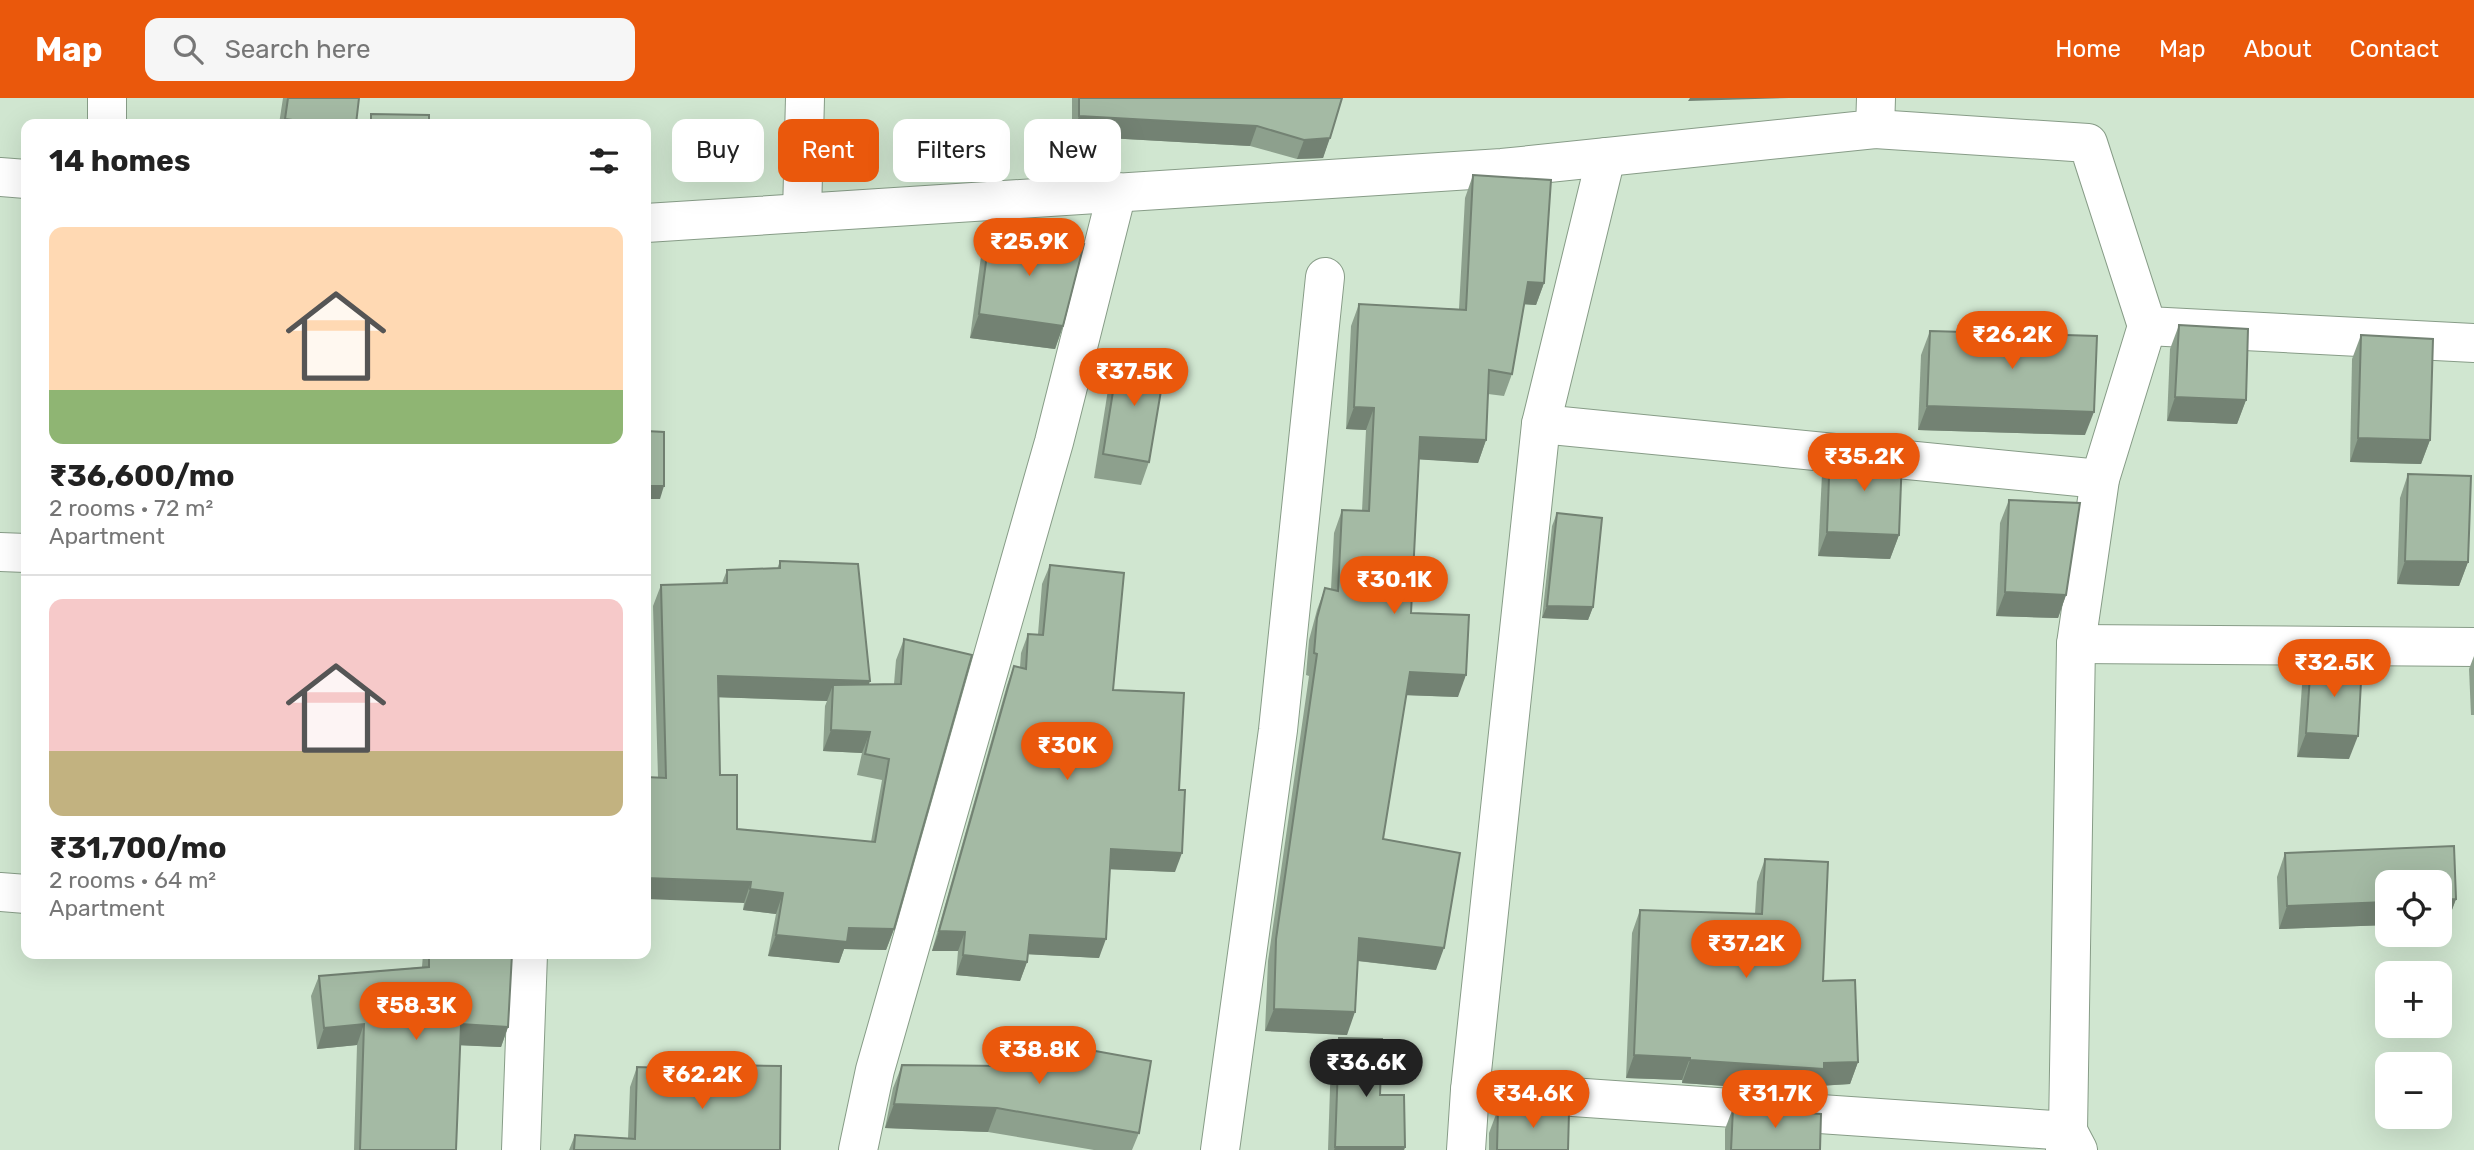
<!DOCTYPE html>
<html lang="en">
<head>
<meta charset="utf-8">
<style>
	:root { --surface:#fff; --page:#f6f6f6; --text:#222; --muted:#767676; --line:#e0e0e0; --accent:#ea580c }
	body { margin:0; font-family:Rubik,sans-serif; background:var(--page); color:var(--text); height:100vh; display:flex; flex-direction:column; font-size:26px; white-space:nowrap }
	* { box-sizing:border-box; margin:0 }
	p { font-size:23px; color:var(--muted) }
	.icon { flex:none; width:38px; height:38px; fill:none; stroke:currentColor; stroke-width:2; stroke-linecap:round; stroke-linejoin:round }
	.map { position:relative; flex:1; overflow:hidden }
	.side { position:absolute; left:21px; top:21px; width:630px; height:840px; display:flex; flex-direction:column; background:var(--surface); border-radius:14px; box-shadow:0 7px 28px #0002 }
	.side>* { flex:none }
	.banner { position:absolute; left:672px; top:21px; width:665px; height:63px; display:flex; gap:14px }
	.tools { position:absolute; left:2375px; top:772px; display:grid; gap:14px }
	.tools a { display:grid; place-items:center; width:77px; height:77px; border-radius:14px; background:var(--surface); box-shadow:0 7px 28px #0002; font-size:35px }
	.price { position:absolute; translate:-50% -60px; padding:0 16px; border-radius:24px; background:var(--accent); color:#fff; font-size:23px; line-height:46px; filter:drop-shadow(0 2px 4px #0008) }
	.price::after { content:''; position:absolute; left:50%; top:42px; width:21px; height:16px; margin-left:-10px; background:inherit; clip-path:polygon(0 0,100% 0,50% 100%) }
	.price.on { background:#222; color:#fff }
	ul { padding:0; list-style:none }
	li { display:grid; align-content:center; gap:14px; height:371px; padding:0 28px }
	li+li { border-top:2px solid var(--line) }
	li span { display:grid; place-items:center; height:217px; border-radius:14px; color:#555 }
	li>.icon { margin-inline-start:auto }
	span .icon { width:126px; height:126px; fill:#fffc; stroke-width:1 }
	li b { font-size:30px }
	h2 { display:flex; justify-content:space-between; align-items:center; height:84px; padding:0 28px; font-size:30px }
	.chip { padding:0 24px; border-radius:14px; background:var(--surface); box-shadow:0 7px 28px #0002; font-size:24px; line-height:63px }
	.chip.on { background:var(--accent); color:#fff }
	header { display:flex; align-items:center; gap:42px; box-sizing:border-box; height:98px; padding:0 35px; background:var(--accent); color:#fff }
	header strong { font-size:33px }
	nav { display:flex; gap:38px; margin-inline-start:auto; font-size:24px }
	.search { width:490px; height:63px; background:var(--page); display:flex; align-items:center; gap:18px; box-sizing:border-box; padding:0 24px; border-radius:14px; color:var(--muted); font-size:26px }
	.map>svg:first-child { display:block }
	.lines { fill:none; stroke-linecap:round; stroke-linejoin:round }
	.street-casing { stroke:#879c87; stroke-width:40 }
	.street { stroke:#fff; stroke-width:38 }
	.wall { fill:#8da08d; fill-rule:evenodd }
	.shaded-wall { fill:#738273 }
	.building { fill:#a4baa4; stroke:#738273; stroke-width:2 }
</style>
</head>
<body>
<header>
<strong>Map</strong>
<div class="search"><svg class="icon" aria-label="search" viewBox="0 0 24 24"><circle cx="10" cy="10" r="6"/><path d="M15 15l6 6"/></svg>Search here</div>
<nav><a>Home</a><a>Map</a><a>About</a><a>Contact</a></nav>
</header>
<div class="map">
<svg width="2474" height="1052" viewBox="0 0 2474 1052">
	<rect width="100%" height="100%" fill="#d0e6d0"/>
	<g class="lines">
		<g class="street-casing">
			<g id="street">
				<polyline points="107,26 107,0"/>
				<polyline points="1875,31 2088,45 2147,228 2474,245"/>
				<polyline points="0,79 26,81"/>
				<polyline points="802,115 805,0"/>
				<polyline points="646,125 1502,70 1875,31 1876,0"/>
				<polyline points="1541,326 2100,381"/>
				<polyline points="0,454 26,455"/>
				<polyline points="2076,546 2474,549"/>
				<polyline points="0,794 26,796"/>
				<polyline points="1470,992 2068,1033 2078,1052"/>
				<polyline points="521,1052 528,856"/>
				<polyline points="858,1052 875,972 1054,344 1117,94"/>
				<polyline points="1220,1052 1278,632 1325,179"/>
				<polyline points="1466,1052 1470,992 1541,326 1606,59"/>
				<polyline points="2065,1052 2068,1033 2076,546 2100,381 2147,228"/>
			</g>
		</g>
		<use href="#street" class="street"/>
	</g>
	<g class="wall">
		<polygon points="283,0 359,0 356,26 279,26"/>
		<polygon points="1072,0 1342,0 1323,60 1297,61 1250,48 1072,38"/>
		<polygon points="1473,77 1544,185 1536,207 1524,206 1512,276 1504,298 1488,296 1486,342 1478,365 1419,361 1411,515 1458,599 1406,597 1383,741 1436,872 1357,863 1347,937 1265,933 1268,863 1309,578 1306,577 1309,542 1317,512 1325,490 1331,491 1334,435 1342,412 1362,413 1366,332 1346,331 1351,228 1359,206 1459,211 1465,100"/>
		<polygon points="990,134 1063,228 1055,251 970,240 981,158"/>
		<polygon points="2179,227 2246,302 2237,326 2167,323 2170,251"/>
		<polygon points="1930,233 2085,337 1918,332 1921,257"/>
		<polygon points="2361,237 2430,342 2421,366 2350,364 2352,261"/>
		<polygon points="1119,256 1149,364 1141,387 1094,380 1110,279"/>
		<polygon points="1830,352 1899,437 1890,461 1818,458 1822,376"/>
		<polygon points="2408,376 2468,464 2459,488 2397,486 2400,400"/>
		<polygon points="2009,402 2066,497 2058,520 1996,518 2000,425"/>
		<polygon points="1557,415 1593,509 1588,522 1542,520 1552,428"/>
		<path d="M780,463L869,586H894L896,562L904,541L894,831L886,852L844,851L839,865L768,858L776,816L743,812L744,805L658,679L653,508L661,487L722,485L727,472L777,471ZM718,599L827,603L825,608L823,653L862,655L857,677L882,682L871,744L737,731L720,677Z"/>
		<polygon points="1050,467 1113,592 1175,774 1110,771 1099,860 1028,856 1027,864 1020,883 956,877 958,853 932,853 1007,587 1014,568 1020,569 1021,555 1028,536 1038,536 1042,486"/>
		<polygon points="2474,558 2474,617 2471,617 2469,571"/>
		<polygon points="2311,563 2349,661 2297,659 2302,587"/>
		<polygon points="2454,748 2456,801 2447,825 2440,825 2440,784 2387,784 2387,827 2279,831 2277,779 2285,755"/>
		<polygon points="1765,761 1823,883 1858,964 1850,986 1818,988 1815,994 1682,985 1682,982 1626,980 1632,835 1640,812 1755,816 1757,784"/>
		<polygon points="423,856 512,856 508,929 501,949 460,947 456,1052 354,1052 357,947 317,951 311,898 319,878 422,869"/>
		<polygon points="1339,940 1380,997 1405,1049 1404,1052 1328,1052 1331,959"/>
		<polygon points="1051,945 1139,1035 1132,1052 1094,1052 988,1034 885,1030 893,990 902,967 1004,968 1010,952 1048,953"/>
		<polygon points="728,967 780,1052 569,1052 575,1037 628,1040 630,989 637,969 726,972"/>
		<polygon points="1733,1010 1820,1052 1725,1052 1725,1031"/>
		<polygon points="1498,1011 1568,1052 1489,1052 1489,1035"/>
	</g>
	<g class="shaded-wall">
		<polygon points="1690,0 1789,0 1688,3"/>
		<polygon points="1079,18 1257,28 1250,48 1072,38"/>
		<polygon points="285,21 322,26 284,26"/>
		<polygon points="1330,40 1323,60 1297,61 1304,42"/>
		<polygon points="1528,184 1544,185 1536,207 1520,206"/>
		<polygon points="979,216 1063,228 1055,251 970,240"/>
		<polygon points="2175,299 2246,302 2237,326 2167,323"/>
		<polygon points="1927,308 2094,314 2085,337 1918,332"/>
		<polygon points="1354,309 1374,310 1366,332 1346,331"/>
		<polygon points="1420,339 1486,342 1478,365 1412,361"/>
		<polygon points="2358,340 2430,342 2421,366 2350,364"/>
		<polygon points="646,388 664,388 660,401 646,401"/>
		<polygon points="1827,434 1899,437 1890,461 1818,458"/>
		<polygon points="2405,463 2468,464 2459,488 2397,486"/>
		<polygon points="2005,494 2066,497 2058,520 1996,518"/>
		<polygon points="1547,508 1593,509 1588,522 1542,520"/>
		<polygon points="1410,574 1466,577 1458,599 1402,597"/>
		<polygon points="718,578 870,583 863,604 833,587 827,603 710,599"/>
		<polygon points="831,632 870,634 862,655 823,653"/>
		<polygon points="2306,635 2358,638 2349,661 2297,659"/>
		<polygon points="1111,751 1182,755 1175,774 1104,771"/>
		<polygon points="646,780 751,784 744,805 646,801"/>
		<polygon points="750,791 783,795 776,816 743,812"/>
		<polygon points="2456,801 2447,825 2440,825 2440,802"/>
		<polygon points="2387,804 2387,827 2279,831 2287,808"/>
		<polygon points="849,830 894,831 886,852 844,851 839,865 768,858 776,837"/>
		<polygon points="939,833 965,834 958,853 932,853"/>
		<polygon points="1030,837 1106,841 1099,860 1023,856"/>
		<polygon points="1359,840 1444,850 1436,872 1351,862"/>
		<polygon points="963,857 1027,864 1020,883 956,877"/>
		<polygon points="1274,911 1355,914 1347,937 1265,933"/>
		<polygon points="364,926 357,947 317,951 324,930"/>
		<polygon points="461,926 508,929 501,949 454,947"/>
		<polygon points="1634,957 1690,960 1682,982 1626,980"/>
		<polygon points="1690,962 1824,965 1858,964 1850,986 1818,988 1815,994 1682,985"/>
		<polygon points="894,1006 997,1010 988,1034 885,1030"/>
		<polygon points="1335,1049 1405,1049 1404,1052 1334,1052"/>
	</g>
	<g class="building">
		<polygon points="288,0 359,0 356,26 322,26 285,21"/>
		<polygon points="1079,0 1342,0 1330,40 1304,42 1257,28 1079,18"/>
		<polygon points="371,16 429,17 429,26 371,26"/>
		<polygon points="1473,77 1551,82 1544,185 1528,184 1512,276 1489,272 1486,342 1420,339 1411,515 1469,517 1466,577 1410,574 1383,741 1460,755 1444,850 1359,840 1355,914 1274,911 1276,841 1317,556 1314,555 1317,520 1325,490 1338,493 1342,412 1369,413 1374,310 1354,309 1359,206 1466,212"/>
		<polygon points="990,134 1084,146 1063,228 979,216"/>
		<polygon points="2179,227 2248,231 2246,302 2175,299"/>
		<polygon points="1930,233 2097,238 2094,314 1927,308"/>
		<polygon points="2361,237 2433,241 2430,342 2358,340"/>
		<polygon points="1119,256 1166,263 1149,364 1103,356"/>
		<polygon points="646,333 664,334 664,388 646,388"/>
		<polygon points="1830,352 1902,359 1899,437 1827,434"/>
		<polygon points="2408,376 2471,378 2468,464 2405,463"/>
		<polygon points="2009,402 2080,405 2066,497 2005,494"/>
		<polygon points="1557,415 1602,420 1593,509 1547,508"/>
		<polygon points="780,463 858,466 870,583 718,578 720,677 737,677 737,731 875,744 889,661 865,656 870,634 831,632 833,587 901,586 904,541 972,557 894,831 849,830 847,844 776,837 783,795 750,791 751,784 646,780 646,679 666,680 661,487 727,485 727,472 780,470"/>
		<polygon points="1050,467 1124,475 1113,592 1184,595 1179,692 1185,692 1182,755 1111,751 1106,841 1030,837 1027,864 963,857 965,834 939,833 1014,568 1026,571 1028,536 1043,537"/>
		<polygon points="2311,563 2362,566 2358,638 2306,635"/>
		<polygon points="2454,748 2456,801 2440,802 2440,784 2387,784 2387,804 2287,808 2285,755"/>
		<polygon points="1765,761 1828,764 1823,883 1855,882 1858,964 1824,965 1824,971 1690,962 1690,960 1634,957 1640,812 1762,816"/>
		<polygon points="429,856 512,856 508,929 461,926 456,1052 360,1052 364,926 324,930 319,878 429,869"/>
		<polygon points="1339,940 1382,941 1380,997 1404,997 1405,1049 1335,1049"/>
		<polygon points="1051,945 1151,963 1139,1035 997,1010 894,1006 902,967 1008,968 1010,952 1050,953"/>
		<polygon points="728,967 781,968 780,1052 574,1052 575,1037 635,1041 637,969 727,972"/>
		<polygon points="1733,1010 1821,1016 1820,1052 1731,1052"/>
		<polygon points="1498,1011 1569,1014 1568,1052 1497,1052"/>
	</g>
</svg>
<div class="tools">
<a><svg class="icon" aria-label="locate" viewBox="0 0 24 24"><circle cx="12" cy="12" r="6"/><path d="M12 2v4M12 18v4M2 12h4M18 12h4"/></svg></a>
<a>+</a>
<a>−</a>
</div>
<b class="price" style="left:1029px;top:180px">₹25.9K</b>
<b class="price" style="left:2012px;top:273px">₹26.2K</b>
<b class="price" style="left:1134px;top:310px">₹37.5K</b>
<b class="price" style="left:1864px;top:395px">₹35.2K</b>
<b class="price" style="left:1394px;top:518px">₹30.1K</b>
<b class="price" style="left:2334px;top:601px">₹32.5K</b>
<b class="price" style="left:1067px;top:684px">₹30K</b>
<b class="price" style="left:1746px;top:882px">₹37.2K</b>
<b class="price" style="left:416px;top:944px">₹58.3K</b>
<b class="price" style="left:1039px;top:988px">₹38.8K</b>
<b class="price on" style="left:1366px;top:1001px">₹36.6K</b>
<b class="price" style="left:702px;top:1013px">₹62.2K</b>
<b class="price" style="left:1533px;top:1032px">₹34.6K</b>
<b class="price" style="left:1775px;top:1032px">₹31.7K</b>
<div class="banner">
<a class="chip">Buy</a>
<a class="chip on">Rent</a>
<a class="chip">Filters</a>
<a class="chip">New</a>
</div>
<section class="side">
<h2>14 homes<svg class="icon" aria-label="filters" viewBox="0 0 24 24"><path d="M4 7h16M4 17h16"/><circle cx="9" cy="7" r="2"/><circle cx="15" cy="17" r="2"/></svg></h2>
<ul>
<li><span style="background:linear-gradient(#ffd9b3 75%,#8fb573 0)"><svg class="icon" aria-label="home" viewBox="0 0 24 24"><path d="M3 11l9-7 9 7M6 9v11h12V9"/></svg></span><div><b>₹36,600/mo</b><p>2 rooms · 72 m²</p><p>Apartment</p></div></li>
<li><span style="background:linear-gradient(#f6c9c9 70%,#c2b280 0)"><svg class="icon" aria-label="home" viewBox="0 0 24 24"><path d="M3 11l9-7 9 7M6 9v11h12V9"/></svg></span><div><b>₹31,700/mo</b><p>2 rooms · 64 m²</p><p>Apartment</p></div></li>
</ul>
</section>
</div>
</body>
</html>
